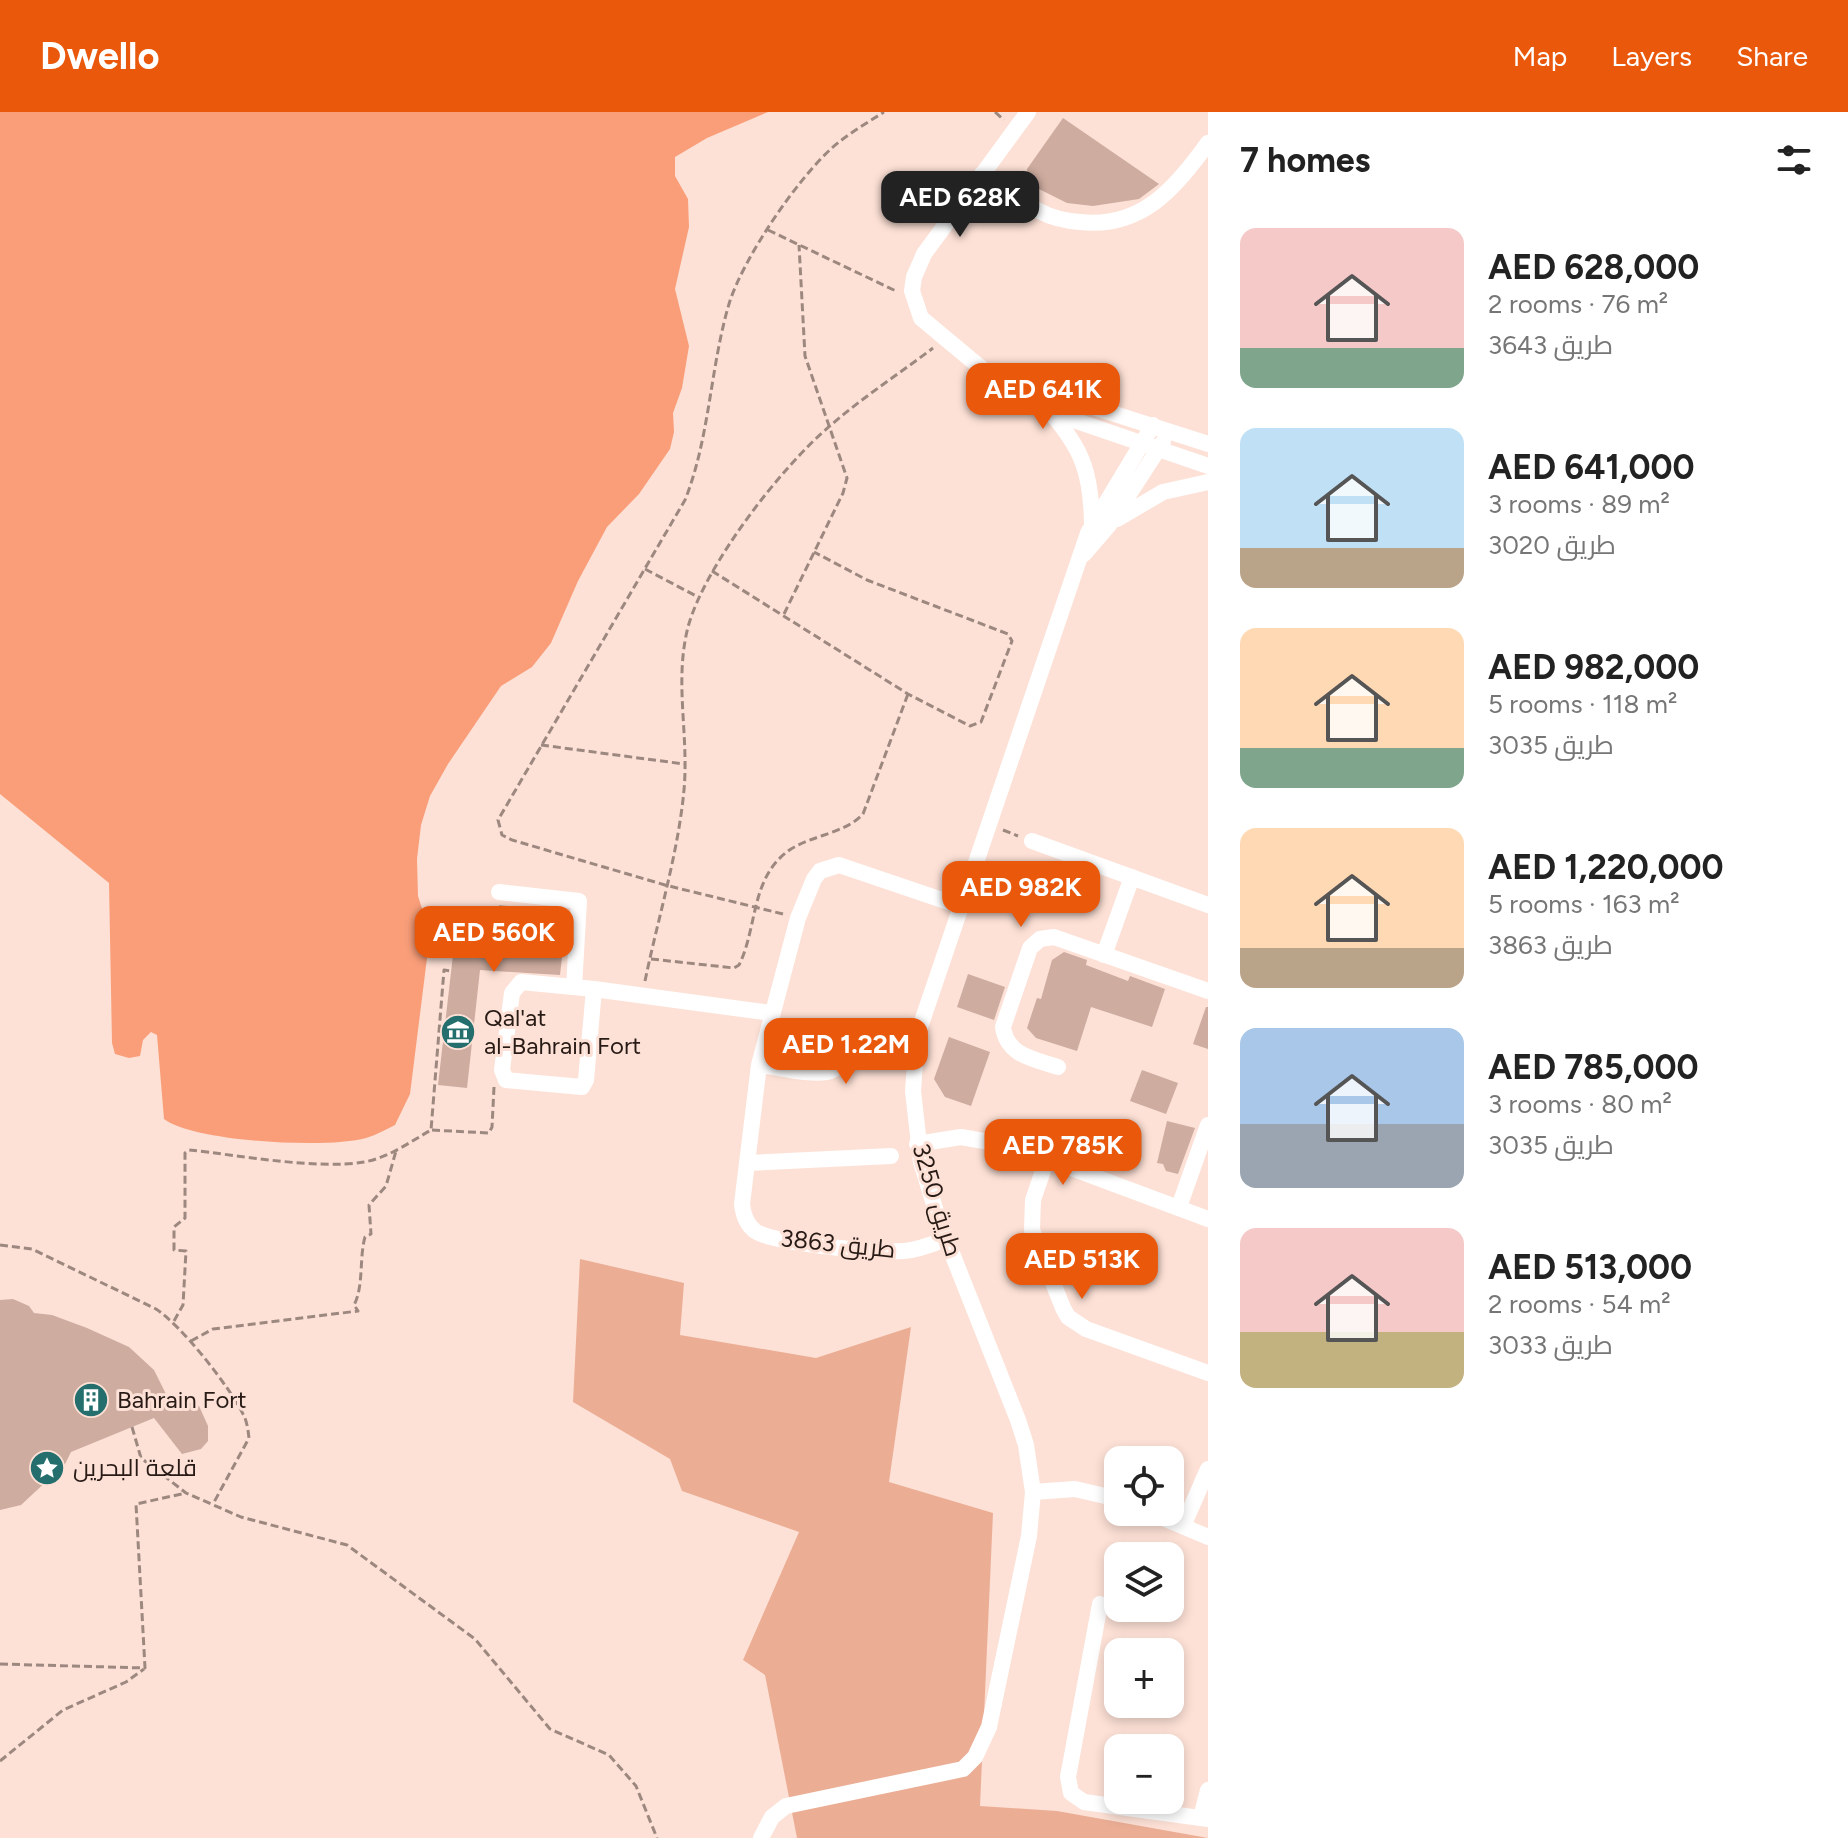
<!DOCTYPE html>
<html lang="en">
<head>
<meta charset="utf-8">
<style>
	:root { --surface:#fff; --page:#f2f2f2; --text:#222; --muted:#767676; --accent:#ea580c }
	body { margin:0; font-family:Figtree,Cairo,sans-serif; background:var(--page); color:var(--text); height:100vh; display:flex; flex-direction:column; font-size:30px; white-space:nowrap }
	* { box-sizing:border-box; margin:0 }
	p { font-size:26px; color:var(--muted) }
	.icon { flex:none; width:44px; height:44px; fill:none; stroke:currentColor; stroke-width:2; stroke-linecap:round; stroke-linejoin:round }
	.map { position:relative; flex:1; overflow:hidden }
	.side { display:flex; flex-direction:column; background:var(--surface); width:640px }
	.side>* { flex:none }
	.tools { position:absolute; left:1104px; top:1334px; display:grid; gap:16px }
	.tools a { display:grid; place-items:center; width:80px; height:80px; border-radius:16px; background:var(--surface); box-shadow:0 4px 12px #0003; font-size:40px }
	.price { position:absolute; translate:-50% -68px; padding:0 18px; border-radius:16px; background:var(--accent); color:#fff; font-size:26px; line-height:52px; filter:drop-shadow(0 2px 4px #0008) }
	.price::after { content:''; position:absolute; left:50%; top:48px; width:24px; height:18px; margin-left:-12px; background:inherit; clip-path:polygon(0 0,100% 0,50% 100%) }
	.price.active { background:#222; color:#fff }
	ul { padding:0; list-style:none }
	li { display:flex; align-items:center; gap:24px; height:200px; padding:0 32px }
	li span { display:grid; place-items:center; flex:none; width:224px; height:160px; border-radius:16px; color:#555 }
	li>.icon { margin-inline-start:auto }
	span .icon { width:96px; height:96px; fill:#fffc; stroke-width:1 }
	li b { font-size:34px }
	h2 { display:flex; justify-content:space-between; align-items:center; height:96px; padding:0 32px; font-size:34px }
	header { display:flex; align-items:center; gap:48px; box-sizing:border-box; height:112px; padding:0 40px; background:var(--accent); color:#fff }
	header strong { font-size:38px }
	nav { display:flex; gap:44px; margin-inline-start:auto; font-size:28px }
	main { display:flex; flex:1; min-height:0 }
	.map>svg:first-child { display:block }
	.green { fill:#ebae95 }
	.water { fill:#f99e79 }
	.building { fill:#ceac9f }
	.lines { fill:none; stroke-linecap:round; stroke-linejoin:round }
	.path { stroke:#9d8880; stroke-width:3; stroke-dasharray:8 4; stroke-linecap:butt }
	.minor { stroke:#fff; stroke-width:16 }
	.labels { text-anchor:middle; stroke-width:6; stroke-linejoin:round; paint-order:stroke }
	.poi-label { font-size:24px; fill:#281b16; stroke:#fde1d6; text-anchor:start }
	.street-label { font-size:24px; fill:#281b16; stroke:#fde1d6 }
</style>
</head>
<body>
<header>
<strong>Dwello</strong>
<nav><a>Map</a><a>Layers</a><a>Share</a></nav>
</header>
<main>
<div class="map">
<svg width="1208" height="1726" viewBox="0 0 1208 1726">
	<rect width="100%" height="100%" fill="#fde1d6"/>
	<polygon class="green" points="580,1147 684,1171 680,1223 816,1246 911,1215 889,1370 993,1401 980,1694 1057,1699 1208,1726 797,1726 765,1563 743,1548 799,1420 682,1379 670,1347 573,1290"/>
	<path class="water" d="M0,0H768L707,26L675,45V64L688,87L689,115L675,177L689,234L682,276L673,301L674,320L670,337L639,382L607,415L578,469L551,531L532,555L501,574L448,652L430,684L421,713L417,747L418,784L430,822L410,982L395,1013C385,1018 376,1023 366,1026C328,1037 194,1030 164,1007L157,923L151,920L143,928L140,944L129,946L115,942L112,931L109,771L0,682Z"/>
	<g class="building">
		<polygon points="1063,6 1159,72 1139,87 1093,94 1067,91 1029,72 1027,57"/>
		<polygon points="499,793 567,801 560,863 480,858 467,976 438,973 456,817 496,822"/>
		<polygon points="1064,840 1087,848 1086,853 1128,869 1130,864 1165,877 1152,915 1091,895 1077,939 1036,926 1027,916 1037,886 1041,887 1052,848"/>
		<polygon points="968,862 1005,875 994,908 957,895"/>
		<polygon points="1206,895 1208,895 1208,937 1193,932"/>
		<polygon points="949,925 990,940 971,994 945,985 934,967"/>
		<polygon points="1142,958 1178,971 1166,1002 1130,989"/>
		<polygon points="1167,1009 1195,1016 1178,1062 1166,1059 1163,1052 1157,1051"/>
		<polygon points="13,1187 29,1194 34,1201 52,1203 87,1216 129,1235 154,1258 167,1284 199,1294 208,1314 208,1329 201,1337 182,1342 154,1306 71,1340 65,1352 21,1393 0,1398 0,1188"/>
	</g>
	<g class="lines">
		<g class="path">
			<polyline points="995,0 1004,8"/>
			<polyline points="768,118 898,180"/>
			<polyline points="645,457 698,485"/>
			<polyline points="712,459 908,582 970,614 981,610 1012,529 1008,522 867,468 814,440"/>
			<polyline points="784,502 843,381 847,366 805,244 799,133"/>
			<polyline points="541,633 684,652"/>
			<polyline points="1003,718 1018,724"/>
			<path d="M783,802L665,773L512,728L502,723L498,708L685,388C710,325 710,256 729,192C743,146 798,66 833,35C849,21 867,11 884,0"/>
			<path d="M651,847L734,856L739,853C758,815 750,764 791,737C813,723 846,721 863,702L908,582"/>
			<path d="M645,869C658,806 678,742 684,678C689,622 674,570 688,515C705,453 782,354 831,313C863,285 899,262 933,236"/>
			<polyline points="432,1018 489,1021 492,1015 494,975"/>
			<path d="M0,1133L32,1137L156,1197C182,1214 229,1274 243,1302C247,1309 248,1318 249,1326L213,1392"/>
			<path d="M174,1209L183,1193L186,1139L174,1138V1115L185,1106V1041L189,1038C238,1043 317,1058 364,1050C388,1046 410,1030 431,1018L444,858L451,859"/>
			<path d="M191,1229L213,1217L358,1199L354,1193C364,1174 359,1146 365,1125L371,1122L369,1093L386,1074L396,1039"/>
			<polyline points="132,1315 141,1346 186,1381 241,1405 347,1433 475,1527 550,1617 609,1643 636,1674 657,1726"/>
			<polyline points="0,1552 145,1556 136,1392 186,1381"/>
			<polyline points="0,1649 63,1598 126,1570 144,1557"/>
		</g>
		<g class="minor">
			<polyline points="1028,0 924,142 914,165 912,179 921,206 993,266 1050,300 1208,354"/>
			<path d="M982,62C1001,74 1019,89 1039,99C1052,106 1066,109 1080,110C1141,117 1176,76 1208,31"/>
			<polyline points="996,260 1043,279 1208,332"/>
			<path d="M1051,301C1083,338 1091,362 1092,411"/>
			<polyline points="1117,407 1163,380 1208,370"/>
			<polyline points="1084,442 1109,413 1163,330"/>
			<polyline points="1032,729 1208,793"/>
			<polyline points="499,780 579,789 574,875"/>
			<polyline points="1104,843 1132,765"/>
			<polyline points="594,877 586,968 582,975 506,968 502,958 512,881 521,870 594,877 771,901"/>
			<path d="M759,953C779,955 807,963 827,960C842,958 845,938 854,928C870,911 898,915 919,916"/>
			<path d="M1058,955C1034,947 1007,944 1003,915L1030,836L1040,827L1054,825L1208,879"/>
			<polyline points="917,1032 961,1025 995,1031 1047,1047 1208,1107"/>
			<polyline points="1047,1047 1033,1088 1032,1118 1063,1196 1068,1205 1086,1217 1208,1261"/>
			<polyline points="748,1051 891,1044"/>
			<polyline points="1179,1095 1208,1013"/>
			<path d="M946,1127C933,1132 919,1138 904,1139C879,1141 774,1132 755,1119C746,1112 743,1102 742,1092L759,953L798,806L814,767L820,759L839,753L960,794"/>
			<polyline points="1033,1380 1075,1377 1118,1387"/>
			<polyline points="1149,1400 1208,1425"/>
			<polyline points="1183,1414 1208,1357"/>
			<polyline points="1100,1492 1068,1665 1071,1681 1084,1690 1208,1707"/>
			<polyline points="1201,1706 1208,1678"/>
			<polyline points="761,1726 772,1705 786,1694 963,1657 975,1645 989,1615 1029,1424 1033,1380 1026,1333 1018,1308 938,1106 921,1050 913,979 917,924 1088,421 1153,313"/>
		</g>
	</g>
	<defs>
		<g id="museum-disc" transform="scale(1.8)"><circle r="9.5" fill="#246f6d" stroke="#fde1d6"/><path d="M0-6L6-3V-2H-6V-3ZM-5-1h2V3h-2ZM-1-1h2V3h-2ZM3-1h2V3H3ZM-6 4H6V6H-6Z" fill="#fff"/></g>
		<g id="building-disc" transform="scale(1.8)"><circle r="9.5" fill="#246f6d" stroke="#fde1d6"/><path d="M-4-6H4V6H1V3H-1V6H-4ZM-2.5-4.3h1.7v1.8h-1.7ZM.8-4.3h1.7v1.8H.8ZM-2.5-1h1.7V.8h-1.7ZM.8-1h1.7V.8H.8Z" fill="#fff"/></g>
		<g id="sight-disc" transform="scale(1.8)"><circle r="9.5" fill="#246f6d" stroke="#fde1d6"/><path d="M0-6L1.8-2.2L6-1.7L2.9 1.2L3.7 5.4L0 3.3L-3.7 5.4L-2.9 1.2L-6-1.7L-1.8-2.2Z" fill="#fff"/></g>
	</defs>
	<g fill-rule="evenodd">
		<use href="#museum-disc" x="458" y="920"/>
		<use href="#building-disc" x="91" y="1288"/>
		<use href="#sight-disc" x="47" y="1356"/>
	</g>
	<g class="labels">
		<g class="poi-label">
			<text x="484" y="914">Qal'at<tspan x="484" dy="28">al-Bahrain Fort</tspan></text>
			<text x="117" y="1296">Bahrain Fort</text>
			<text x="73" y="1364">قلعة البحرين</text>
		</g>
		<g class="street-label">
			<text transform="translate(937 1088) rotate(73)" y="8">طريق 3250</text>
			<text transform="translate(838 1132) rotate(6)" y="8">طريق 3863</text>
		</g>
	</g>
</svg>
<div class="tools">
<a><svg class="icon" aria-label="locate" viewBox="0 0 24 24"><circle cx="12" cy="12" r="6"/><path d="M12 2v4M12 18v4M2 12h4M18 12h4"/></svg></a>
<a><svg class="icon" aria-label="layers" viewBox="0 0 24 24"><path d="M12 4l9 5-9 5-9-5zM3 14l9 5 9-5"/></svg></a>
<a>+</a>
<a>−</a>
</div>
<b class="price active" style="left:960px;top:127px">AED 628K</b>
<b class="price" style="left:1043px;top:319px">AED 641K</b>
<b class="price" style="left:1021px;top:817px">AED 982K</b>
<b class="price" style="left:494px;top:862px">AED 560K</b>
<b class="price" style="left:846px;top:974px">AED 1.22M</b>
<b class="price" style="left:1063px;top:1075px">AED 785K</b>
<b class="price" style="left:1082px;top:1189px">AED 513K</b>
</div>
<section class="side">
<h2>7 homes<svg class="icon" aria-label="filters" viewBox="0 0 24 24"><path d="M4 7h16M4 17h16"/><circle cx="9" cy="7" r="2"/><circle cx="15" cy="17" r="2"/></svg></h2>
<ul>
<li><span style="background:linear-gradient(#f6c9c9 75%,#7fa58c 0)"><svg class="icon" aria-label="home" viewBox="0 0 24 24"><path d="M3 11l9-7 9 7M6 9v11h12V9"/></svg></span><div><b>AED 628,000</b><p>2 rooms · 76 m²</p><p>طريق 3643</p></div></li>
<li><span style="background:linear-gradient(#bfe0f5 75%,#b9a48a 0)"><svg class="icon" aria-label="home" viewBox="0 0 24 24"><path d="M3 11l9-7 9 7M6 9v11h12V9"/></svg></span><div><b>AED 641,000</b><p>3 rooms · 89 m²</p><p>طريق 3020</p></div></li>
<li><span style="background:linear-gradient(#ffd9b3 75%,#7fa58c 0)"><svg class="icon" aria-label="home" viewBox="0 0 24 24"><path d="M3 11l9-7 9 7M6 9v11h12V9"/></svg></span><div><b>AED 982,000</b><p>5 rooms · 118 m²</p><p>طريق 3035</p></div></li>
<li><span style="background:linear-gradient(#ffd9b3 75%,#b9a48a 0)"><svg class="icon" aria-label="home" viewBox="0 0 24 24"><path d="M3 11l9-7 9 7M6 9v11h12V9"/></svg></span><div><b>AED 1,220,000</b><p>5 rooms · 163 m²</p><p>طريق 3863</p></div></li>
<li><span style="background:linear-gradient(#a9c7e8 60%,#9aa5b1 0)"><svg class="icon" aria-label="home" viewBox="0 0 24 24"><path d="M3 11l9-7 9 7M6 9v11h12V9"/></svg></span><div><b>AED 785,000</b><p>3 rooms · 80 m²</p><p>طريق 3035</p></div></li>
<li><span style="background:linear-gradient(#f6c9c9 65%,#c2b280 0)"><svg class="icon" aria-label="home" viewBox="0 0 24 24"><path d="M3 11l9-7 9 7M6 9v11h12V9"/></svg></span><div><b>AED 513,000</b><p>2 rooms · 54 m²</p><p>طريق 3033</p></div></li>
</ul>
</section>
</main>
</body>
</html>
